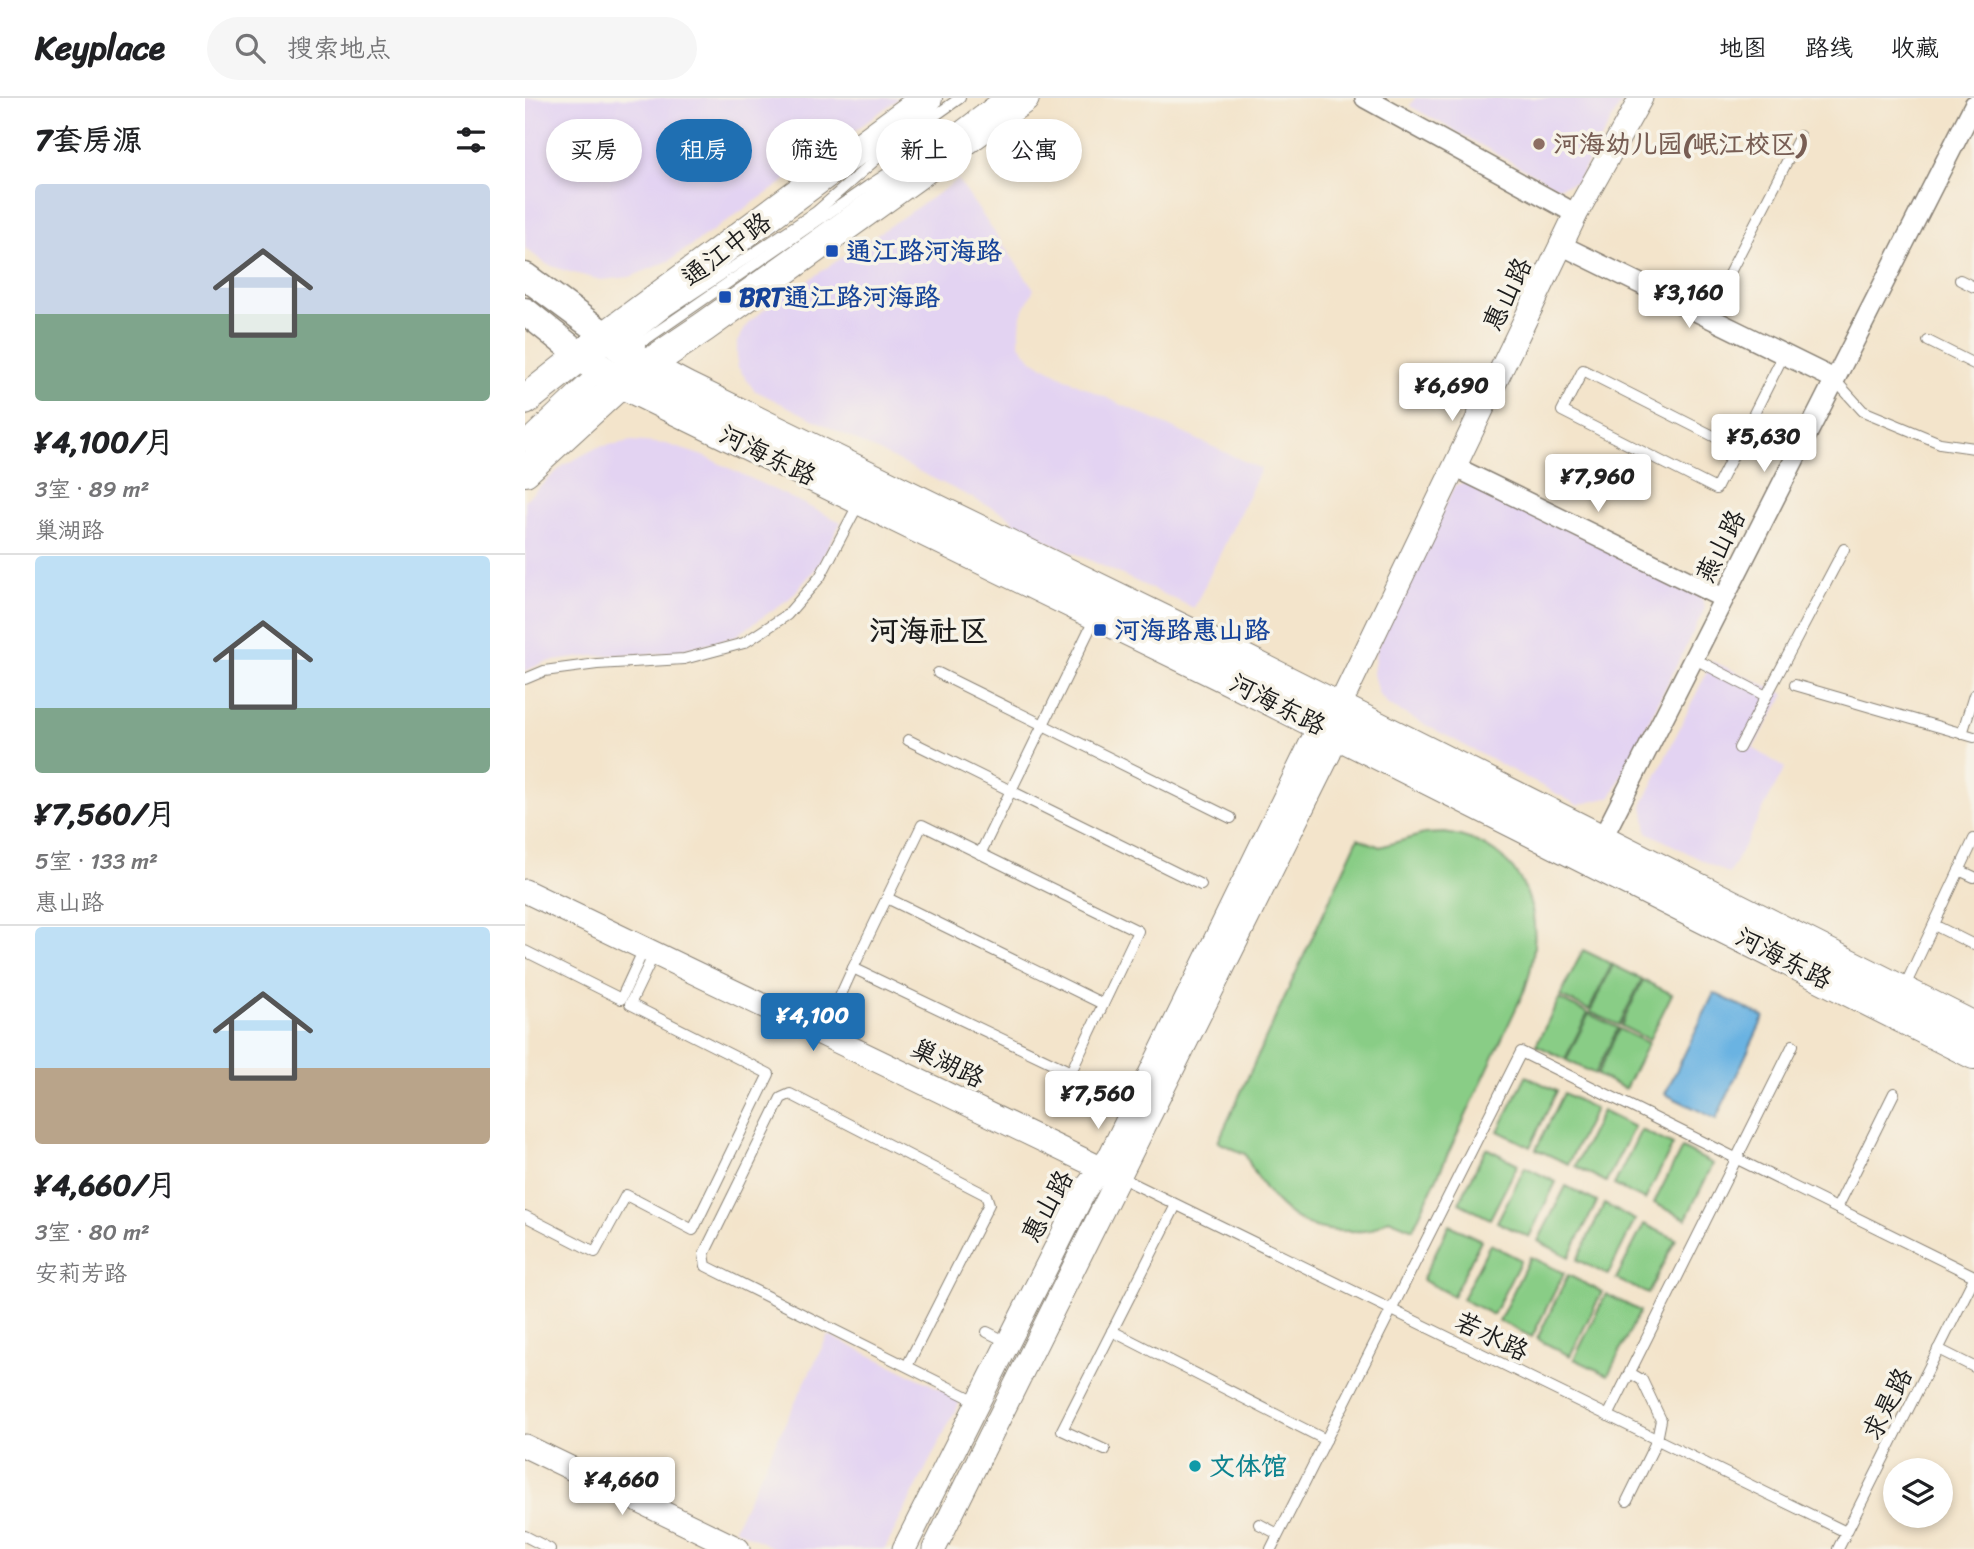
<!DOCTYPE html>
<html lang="zh">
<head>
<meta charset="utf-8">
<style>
	:root { --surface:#fff; --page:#f6f6f6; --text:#202124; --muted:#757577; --line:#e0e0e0; --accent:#1f6fb2 }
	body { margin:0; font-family:Sriracha,"LXGW WenKai TC",sans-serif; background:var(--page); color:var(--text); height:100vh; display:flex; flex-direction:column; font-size:26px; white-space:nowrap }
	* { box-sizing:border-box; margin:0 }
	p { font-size:23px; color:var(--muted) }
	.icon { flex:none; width:38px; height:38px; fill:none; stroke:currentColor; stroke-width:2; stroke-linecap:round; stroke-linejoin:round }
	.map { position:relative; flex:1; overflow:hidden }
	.details { display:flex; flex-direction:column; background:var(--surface); width:525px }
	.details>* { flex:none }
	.hud { position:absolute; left:21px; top:21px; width:665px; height:63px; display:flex; gap:14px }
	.buttons { position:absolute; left:1358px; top:1360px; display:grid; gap:14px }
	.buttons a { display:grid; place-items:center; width:70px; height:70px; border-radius:50%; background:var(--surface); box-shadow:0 4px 10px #0003; font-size:35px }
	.price { position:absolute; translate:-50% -60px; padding:0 16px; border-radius:7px; background:#fff; color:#222; font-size:23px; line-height:46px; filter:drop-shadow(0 2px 4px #0008) }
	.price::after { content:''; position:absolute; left:50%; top:42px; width:21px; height:16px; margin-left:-10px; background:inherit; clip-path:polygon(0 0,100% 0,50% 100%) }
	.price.active { background:var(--accent); color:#fff }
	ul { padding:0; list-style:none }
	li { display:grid; align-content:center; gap:14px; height:371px; padding:0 35px }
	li+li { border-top:2px solid var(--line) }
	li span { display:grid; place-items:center; height:217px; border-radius:7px; color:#555 }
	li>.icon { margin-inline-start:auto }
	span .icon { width:126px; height:126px; fill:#fffc; stroke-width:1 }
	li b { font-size:30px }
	h2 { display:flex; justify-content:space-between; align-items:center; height:84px; padding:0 35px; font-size:30px }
	.pill { padding:0 24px; border-radius:32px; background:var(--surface); box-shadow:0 4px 10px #0003; font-size:24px; line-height:63px }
	.pill.active { background:var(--accent); color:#fff }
	header { display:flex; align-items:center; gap:42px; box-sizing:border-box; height:98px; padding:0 35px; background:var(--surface); border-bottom:2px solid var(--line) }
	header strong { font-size:33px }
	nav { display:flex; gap:38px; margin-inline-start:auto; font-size:24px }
	.search { width:490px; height:63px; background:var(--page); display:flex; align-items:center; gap:18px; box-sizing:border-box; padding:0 24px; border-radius:38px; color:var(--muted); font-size:26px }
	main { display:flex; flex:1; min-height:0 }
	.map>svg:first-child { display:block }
	.built { fill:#e3d3f2 }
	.green { fill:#89cd86; stroke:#527451; stroke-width:2 }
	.water { fill:#6ab3e2; stroke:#43687f; stroke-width:2 }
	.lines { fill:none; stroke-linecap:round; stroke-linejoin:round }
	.service-casing { stroke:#888074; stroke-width:12 }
	.minor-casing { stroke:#888074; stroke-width:22 }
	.tertiary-casing { stroke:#888074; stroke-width:25 }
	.secondary-casing { stroke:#888074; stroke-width:29 }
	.primary-casing { stroke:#888074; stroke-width:32 }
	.service { stroke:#fff; stroke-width:10 }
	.minor { stroke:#fff; stroke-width:19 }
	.tertiary { stroke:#fff; stroke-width:23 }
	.secondary { stroke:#fff; stroke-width:26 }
	.primary { stroke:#fff; stroke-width:30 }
	.education-dot { fill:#8d6e63; stroke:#f7f3e8; stroke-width:2.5 }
	.transit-dot { fill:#1a4fb4; stroke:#f7f3e8; stroke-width:2.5 }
	.culture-dot { fill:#0f9aa8; stroke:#f7f3e8; stroke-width:2.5 }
	.labels { text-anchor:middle; stroke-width:7; stroke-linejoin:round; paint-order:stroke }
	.education-label { font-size:26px; font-weight:bold; fill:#785e54; stroke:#f7f3e8; text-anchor:start }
	.street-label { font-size:26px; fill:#1c1c1c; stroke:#f7f3e8 }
	.transit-label { font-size:26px; font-weight:bold; fill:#164399; stroke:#f7f3e8; text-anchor:start }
	.culture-label { font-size:26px; font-weight:bold; fill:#0d838f; stroke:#f7f3e8; text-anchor:start }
	.quarter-label { font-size:30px; font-weight:bold; fill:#1c1c1c; stroke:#f7f3e8 }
</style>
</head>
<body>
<header>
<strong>Keyplace</strong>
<div class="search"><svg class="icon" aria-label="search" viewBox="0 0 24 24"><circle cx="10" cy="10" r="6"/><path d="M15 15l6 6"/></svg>搜索地点</div>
<nav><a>地图</a><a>路线</a><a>收藏</a></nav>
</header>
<main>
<section class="details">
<h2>7套房源<svg class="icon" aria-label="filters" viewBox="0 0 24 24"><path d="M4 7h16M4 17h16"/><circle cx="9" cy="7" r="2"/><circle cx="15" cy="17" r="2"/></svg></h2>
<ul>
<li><span style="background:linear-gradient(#c9d6e8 60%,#7fa58c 0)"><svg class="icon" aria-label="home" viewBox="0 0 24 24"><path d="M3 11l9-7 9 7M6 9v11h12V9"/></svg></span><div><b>¥4,100/月</b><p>3室 · 89 m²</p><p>巢湖路</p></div></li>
<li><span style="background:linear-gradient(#bfe0f5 70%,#7fa58c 0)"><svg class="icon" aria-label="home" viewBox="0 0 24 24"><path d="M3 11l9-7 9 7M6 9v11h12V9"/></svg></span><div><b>¥7,560/月</b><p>5室 · 133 m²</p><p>惠山路</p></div></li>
<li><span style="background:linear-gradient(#bfe0f5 65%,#b9a48a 0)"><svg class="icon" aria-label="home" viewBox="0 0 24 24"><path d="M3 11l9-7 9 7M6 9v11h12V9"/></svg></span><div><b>¥4,660/月</b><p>3室 · 80 m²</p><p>安莉芳路</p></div></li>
</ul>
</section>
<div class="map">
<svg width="1449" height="1451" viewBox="0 0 1449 1451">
	<rect width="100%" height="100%" fill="#f7f3e8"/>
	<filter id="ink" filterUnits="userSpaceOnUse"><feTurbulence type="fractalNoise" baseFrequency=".0143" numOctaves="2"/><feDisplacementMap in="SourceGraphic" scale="14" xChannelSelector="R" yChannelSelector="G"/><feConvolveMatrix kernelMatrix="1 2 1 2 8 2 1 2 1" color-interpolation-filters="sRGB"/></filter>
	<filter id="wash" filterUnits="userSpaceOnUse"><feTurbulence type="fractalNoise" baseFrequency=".00686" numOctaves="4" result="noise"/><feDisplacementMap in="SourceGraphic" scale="28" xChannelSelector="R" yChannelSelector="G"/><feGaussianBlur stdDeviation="1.57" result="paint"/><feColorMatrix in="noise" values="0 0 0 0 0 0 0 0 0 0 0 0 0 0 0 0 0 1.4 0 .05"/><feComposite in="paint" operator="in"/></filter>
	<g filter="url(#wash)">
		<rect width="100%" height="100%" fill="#f3e4cb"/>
		<g class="built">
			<polygon points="0,0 374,0 286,65 144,163 105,179 76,182 41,173 21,166 0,150"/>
			<polygon points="890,0 1099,0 1052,84 1032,89 885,8"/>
			<polygon points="433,82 509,191 496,217 494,245 507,262 552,286 736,371 669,510 495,430 482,417 229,292 212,268 212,244 224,224 243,209"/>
			<polygon points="107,343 141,346 181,359 316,424 292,469 265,500 209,539 144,555 67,558 20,564 0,573 0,402 39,367 73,349"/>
			<polygon points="951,383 1174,492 1180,510 1086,699 1053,707 863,607 853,595 848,576 851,552 930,387"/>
			<polygon points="1187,563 1260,596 1228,650 1260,670 1204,776 1122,734 1118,706"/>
			<polygon points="303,1237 436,1301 360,1451 250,1451 209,1430"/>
		</g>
		<g class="green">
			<path d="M920,735C1002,747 1025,820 1000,891L888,1131L864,1121C858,1124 851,1130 845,1132C837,1134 826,1133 817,1133C769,1133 739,1097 720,1056L693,1044L833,740L855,749L899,736Z"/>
			<polygon points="1058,852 1087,866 1064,912 1035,898"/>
			<polygon points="1088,867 1117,881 1094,927 1065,914"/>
			<polygon points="1118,882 1147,896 1124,942 1096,928"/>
			<polygon points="1034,901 1063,915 1040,961 1011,947"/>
			<polygon points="1064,916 1093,930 1070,976 1041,962"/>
			<polygon points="1094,931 1123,945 1100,991 1072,977"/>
			<polygon points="1001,978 1032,993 1005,1049 973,1033"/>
			<polygon points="1039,995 1070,1011 1043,1066 1011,1051"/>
			<polygon points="1077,1013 1109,1029 1081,1084 1050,1068"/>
			<polygon points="1116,1032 1148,1047 1120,1102 1089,1087"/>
			<polygon points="961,1050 993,1066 965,1121 934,1105"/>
			<polygon points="1157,1050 1188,1066 1161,1121 1129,1105"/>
			<polygon points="1000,1069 1031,1084 1004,1139 972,1124"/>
			<polygon points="1041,1088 1072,1104 1044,1159 1013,1143"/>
			<polygon points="1079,1106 1110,1122 1083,1177 1052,1162"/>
			<polygon points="1119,1126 1151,1141 1123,1196 1091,1181"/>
			<polygon points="924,1127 956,1142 928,1198 897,1182"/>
			<polygon points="965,1146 996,1162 968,1217 937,1201"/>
			<polygon points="1005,1159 1039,1175 1007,1239 974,1223"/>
			<polygon points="1043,1177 1077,1194 1045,1258 1012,1241"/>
			<polygon points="1081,1196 1115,1213 1083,1277 1049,1261"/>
		</g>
		<polygon class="water" points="1189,895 1239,919 1191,1021 1140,996"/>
	</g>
	<g filter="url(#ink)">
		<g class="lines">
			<g class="service-casing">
				<g id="service">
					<polyline points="434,29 472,0"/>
					<polyline points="1435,182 1449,189"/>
					<polyline points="1182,219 1275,38"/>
					<polyline points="1403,243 1449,266"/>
					<polyline points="100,246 143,212 291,114 363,51 435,0"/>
					<polyline points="107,251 343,88 421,38"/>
					<polyline points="1309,281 1338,313 1415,345 1449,350"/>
					<polyline points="0,338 70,272"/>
					<polyline points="0,348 76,277"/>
					<polyline points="1212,350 1058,272 1037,313 1191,391 1259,256"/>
					<polyline points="1168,560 1241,598"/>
					<polyline points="413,575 706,720"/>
					<polyline points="0,581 19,573 72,566 159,561 219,545 262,517 295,479 334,405"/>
					<polyline points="1270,587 1449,639"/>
					<polyline points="1437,636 1449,597"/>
					<polyline points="383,642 676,787"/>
					<polyline points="1214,650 1319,451"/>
					<polygon points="397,727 613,833 546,974 328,870"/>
					<polyline points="455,756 570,520"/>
					<polyline points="1434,772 1449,779"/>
					<polyline points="362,800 578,906"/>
					<polyline points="1409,827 1449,847"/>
					<polyline points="0,853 96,901 119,851"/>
					<polyline points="1379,890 1449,741"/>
					<polyline points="298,936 328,870"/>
					<polyline points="595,1079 1321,1434"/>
					<polyline points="1312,1110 1369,995"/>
					<polyline points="0,1118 70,1154 101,1097 168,1132 244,976 105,906 129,856"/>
					<polyline points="587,1233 801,1342"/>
					<polyline points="462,1234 482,1244"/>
					<polyline points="1413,1251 1449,1269"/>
					<polyline points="382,1268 464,1106 461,1097 265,996 256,1000 179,1156 181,1168 453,1304"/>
					<polyline points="1083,1318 1268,947"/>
					<polyline points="580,1352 537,1332 651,1107"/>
					<polyline points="1102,1403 1132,1342 1136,1322 1117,1282 1105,1275"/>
					<polyline points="734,1426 753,1436"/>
					<polyline points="0,1438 25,1451"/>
					<polyline points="746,1451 996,954 1449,1178"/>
					<polyline points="1313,1451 1449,1180"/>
				</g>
			</g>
			<g class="minor-casing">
				<g id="minor">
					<polyline points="840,0 1051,116"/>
					<polyline points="1036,147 1309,281"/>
					<polyline points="930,369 1198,500"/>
					<polyline points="1073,749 1449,7"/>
				</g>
			</g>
			<g class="tertiary-casing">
				<g id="tertiary">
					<polyline points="0,793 590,1077"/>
					<polyline points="0,1348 213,1451"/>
					<polyline points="379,1451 561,1090 584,1060 795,627 814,609 1051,116 1116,0"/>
					<polyline points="409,1451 804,656 812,636 813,620"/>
				</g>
			</g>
			<g class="secondary-casing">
				<g id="secondary">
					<polyline points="0,178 81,238"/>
					<polyline points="0,213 56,258"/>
				</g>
			</g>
			<g class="primary-casing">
				<g id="primary">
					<polyline points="81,238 121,268 163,290 714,559 1449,929"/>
					<polyline points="56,258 96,285 703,581 1449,956"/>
					<polyline points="0,302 81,238 402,0"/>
					<polyline points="0,373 96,285 179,229 499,0"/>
				</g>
			</g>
			<use href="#service" class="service"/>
			<use href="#minor" class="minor"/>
			<use href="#tertiary" class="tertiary"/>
			<use href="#secondary" class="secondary"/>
			<use href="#primary" class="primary"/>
		</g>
	</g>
	<circle class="education-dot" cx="1014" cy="46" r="7"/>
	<g class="transit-dot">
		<rect x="300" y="146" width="14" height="14" rx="3.5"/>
		<rect x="193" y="192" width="14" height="14" rx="3.5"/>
		<rect x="568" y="525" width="14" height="14" rx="3.5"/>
	</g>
	<circle class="culture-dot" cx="670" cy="1368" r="7"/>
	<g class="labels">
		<g class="education-label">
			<text x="1028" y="55">河海幼儿园(岷江校区)</text>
		</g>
		<g class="street-label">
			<text transform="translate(201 151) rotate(-37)" y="9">通江中路</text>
			<text transform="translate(982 196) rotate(-64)" y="9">惠山路</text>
			<text transform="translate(243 357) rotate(26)" y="9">河海东路</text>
			<text transform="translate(1195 448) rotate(-63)" y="9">燕山路</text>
			<text transform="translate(753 606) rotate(27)" y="9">河海东路</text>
			<text transform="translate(1259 860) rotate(27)" y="9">河海东路</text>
			<text transform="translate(423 965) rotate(26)" y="9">巢湖路</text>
			<text transform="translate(522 1108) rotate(-61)" y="9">惠山路</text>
			<text transform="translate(967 1238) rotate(26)" y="9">若水路</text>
			<text transform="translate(1362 1306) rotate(-63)" y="9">求是路</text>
		</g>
		<g class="transit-label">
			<text x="321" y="162">通江路河海路</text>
			<text x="214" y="208">BRT通江路河海路</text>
			<text x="589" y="541">河海路惠山路</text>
		</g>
		<g class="culture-label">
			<text x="684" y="1377">文体馆</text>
		</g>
		<g class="quarter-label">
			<text x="404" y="543">河海社区</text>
		</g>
	</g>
</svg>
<div class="buttons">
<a><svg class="icon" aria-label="layers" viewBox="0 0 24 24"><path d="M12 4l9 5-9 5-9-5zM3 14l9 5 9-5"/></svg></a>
</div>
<b class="price" style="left:1164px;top:232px">¥3,160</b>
<b class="price" style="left:927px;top:325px">¥6,690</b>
<b class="price" style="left:1239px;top:376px">¥5,630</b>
<b class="price" style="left:1073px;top:416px">¥7,960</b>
<b class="price active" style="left:288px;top:955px">¥4,100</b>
<b class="price" style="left:573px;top:1033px">¥7,560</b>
<b class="price" style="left:97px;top:1419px">¥4,660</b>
<div class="hud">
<a class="pill">买房</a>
<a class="pill active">租房</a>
<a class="pill">筛选</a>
<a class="pill">新上</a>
<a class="pill">公寓</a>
</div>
</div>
</main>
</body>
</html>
